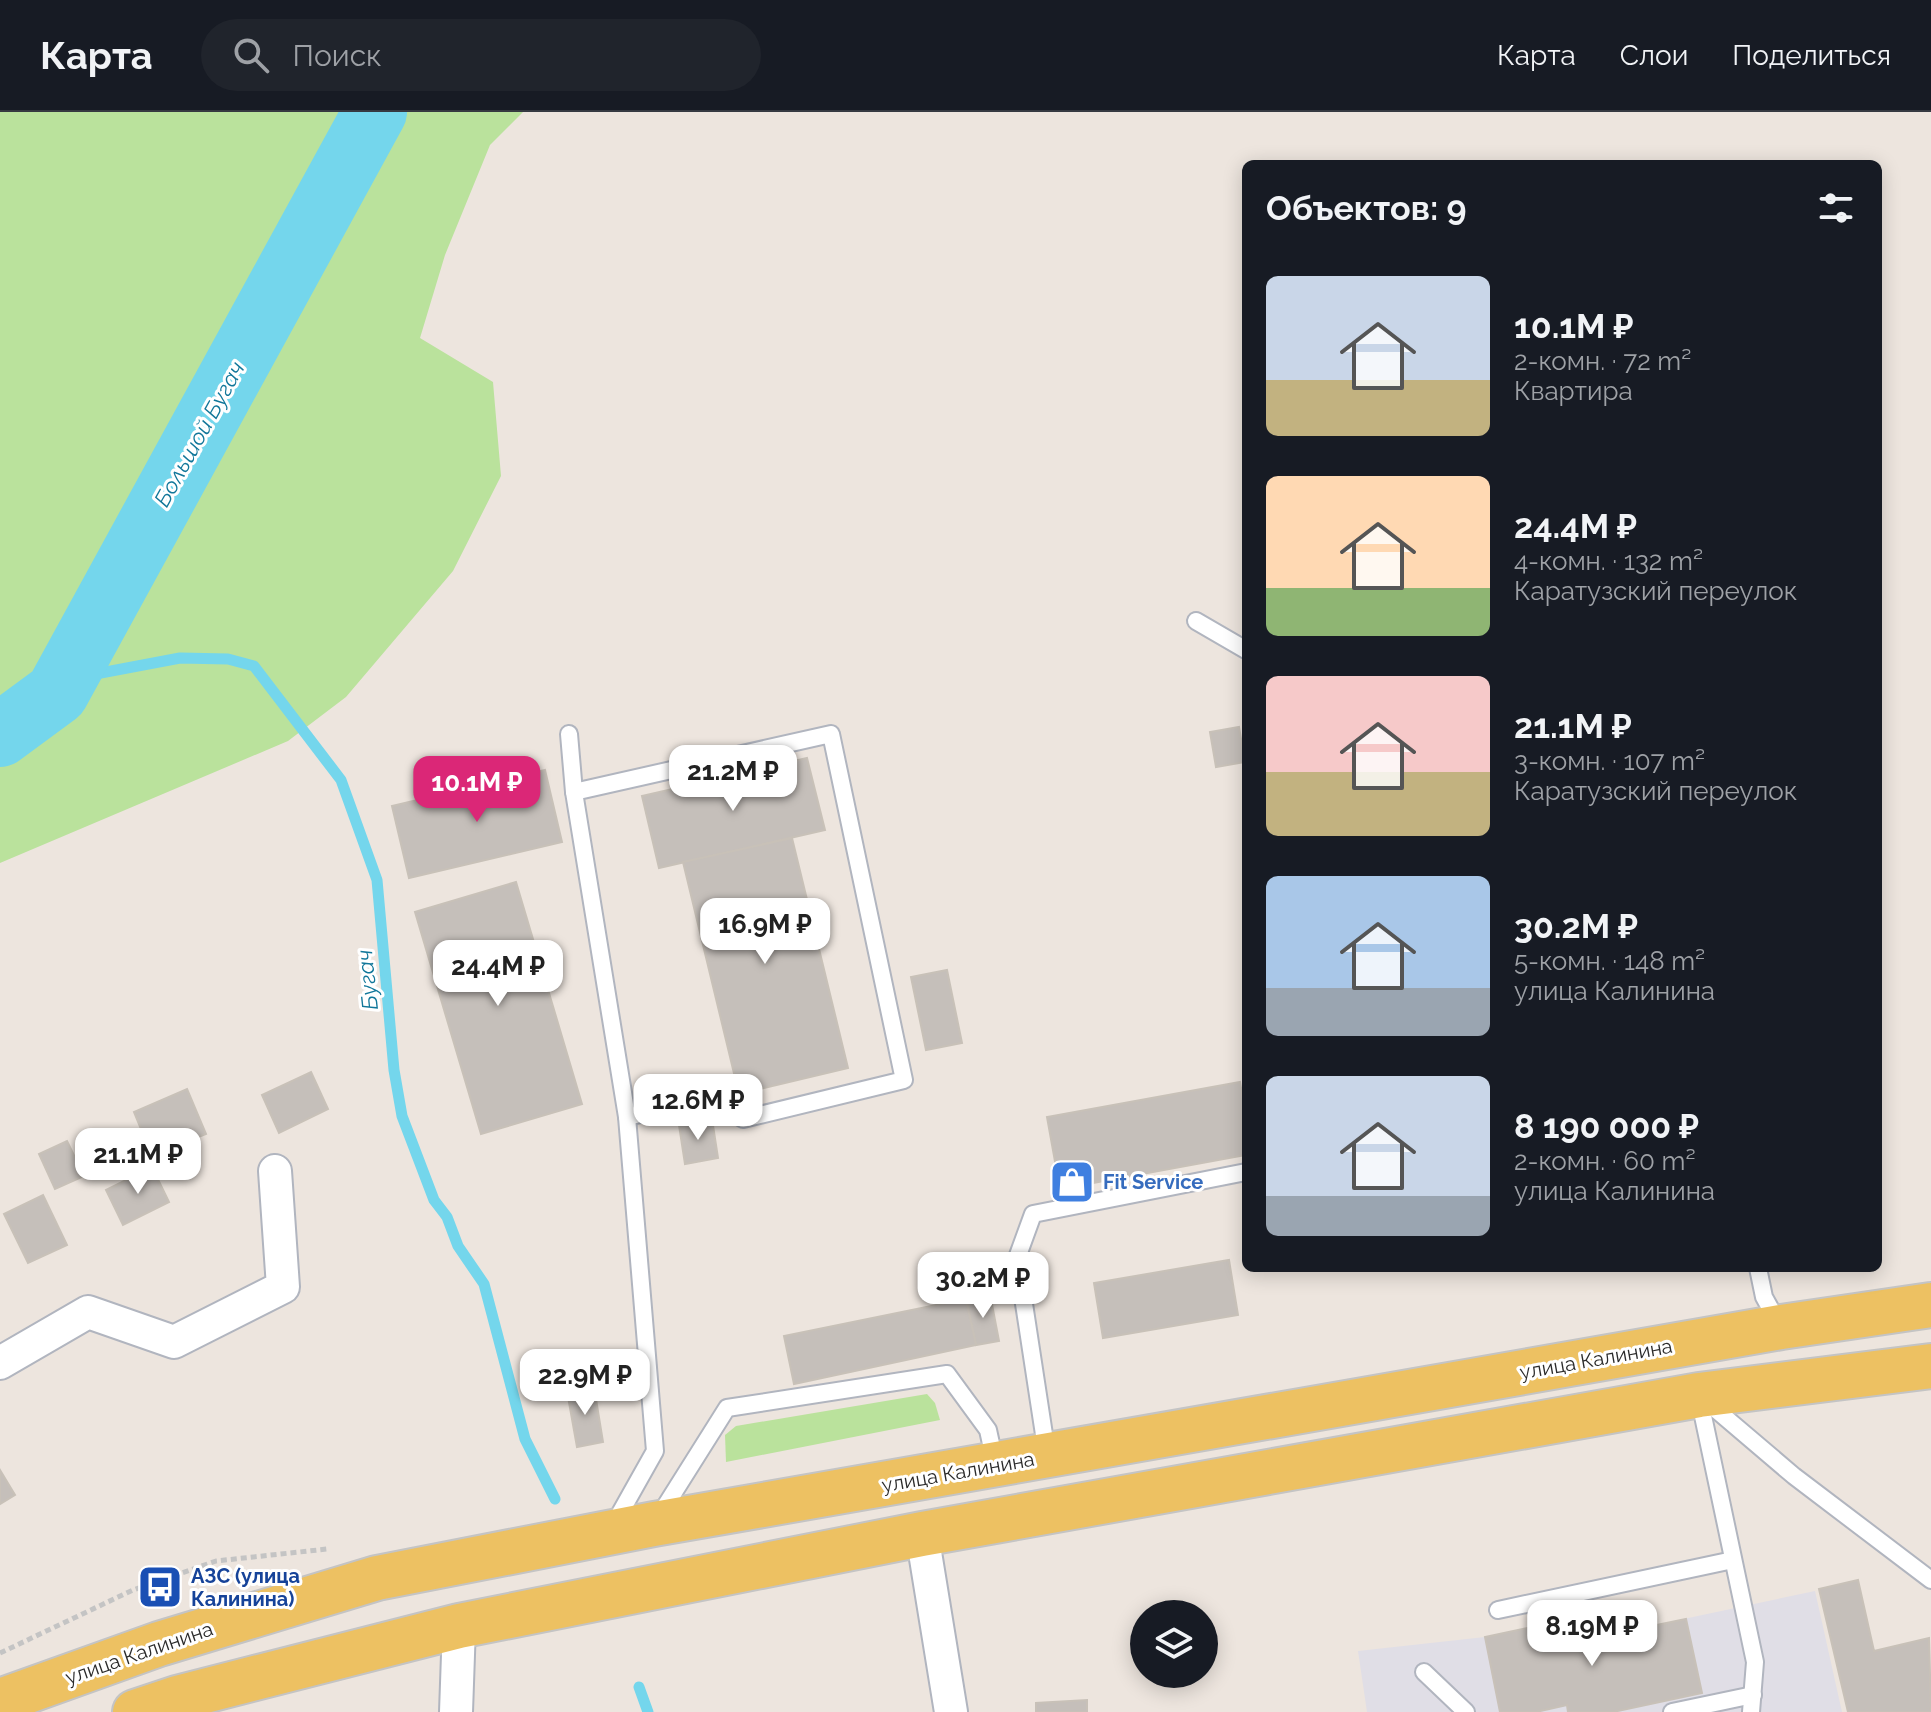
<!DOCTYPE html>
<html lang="ru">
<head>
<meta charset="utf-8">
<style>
	:root { --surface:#171b24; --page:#20242c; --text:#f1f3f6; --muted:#9ea1a6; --line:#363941; --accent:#db2777 }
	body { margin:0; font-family:Raleway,sans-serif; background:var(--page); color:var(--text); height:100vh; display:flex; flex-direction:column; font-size:30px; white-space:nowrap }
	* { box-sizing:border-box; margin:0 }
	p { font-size:26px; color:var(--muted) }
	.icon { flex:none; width:44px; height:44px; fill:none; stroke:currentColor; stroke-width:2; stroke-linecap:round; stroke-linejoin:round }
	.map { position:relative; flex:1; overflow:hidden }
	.sheet { position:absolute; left:1242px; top:48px; width:640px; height:1112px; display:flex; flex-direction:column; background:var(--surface); border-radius:12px; box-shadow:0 4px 20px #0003 }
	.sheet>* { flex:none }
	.controls { position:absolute; left:1130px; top:1488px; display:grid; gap:16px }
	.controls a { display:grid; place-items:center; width:88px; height:88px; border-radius:50%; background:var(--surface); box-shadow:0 4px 20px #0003; font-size:40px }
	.price { position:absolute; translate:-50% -68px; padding:0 18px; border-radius:16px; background:#fff; color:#222; font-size:26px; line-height:52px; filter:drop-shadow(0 2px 4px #0008) }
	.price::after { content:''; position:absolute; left:50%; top:48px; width:24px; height:18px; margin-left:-12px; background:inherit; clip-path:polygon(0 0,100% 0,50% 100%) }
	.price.active { background:var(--accent); color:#fff }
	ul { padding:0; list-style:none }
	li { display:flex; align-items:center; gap:24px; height:200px; padding:0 24px }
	li span { display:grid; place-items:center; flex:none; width:224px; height:160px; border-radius:12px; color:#555 }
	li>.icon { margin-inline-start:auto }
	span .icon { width:96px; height:96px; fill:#fffc; stroke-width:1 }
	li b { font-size:34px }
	h2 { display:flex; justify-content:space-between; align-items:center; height:96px; padding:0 24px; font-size:34px }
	header { display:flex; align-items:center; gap:48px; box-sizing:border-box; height:112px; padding:0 40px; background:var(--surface); border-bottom:2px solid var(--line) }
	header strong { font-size:38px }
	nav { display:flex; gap:44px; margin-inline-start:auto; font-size:28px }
	.search { width:560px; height:72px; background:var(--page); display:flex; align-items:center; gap:20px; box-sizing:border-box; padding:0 28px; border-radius:44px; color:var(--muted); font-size:30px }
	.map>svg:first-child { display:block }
	.industrial { fill:#e0dee6 }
	.green { fill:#bae29c }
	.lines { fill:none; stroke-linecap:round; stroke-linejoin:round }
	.stream { stroke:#74d6ec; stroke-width:11 }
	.river { stroke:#74d6ec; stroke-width:64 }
	.building { fill:#c5bfba; stroke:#c8c1b8; stroke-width:2 }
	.lane-casing { stroke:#b1b5bf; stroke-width:20 }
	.street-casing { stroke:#b1b5bf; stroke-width:36 }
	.primary-casing { stroke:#c4c4c4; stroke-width:48 }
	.path { stroke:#c4c4c4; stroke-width:5; stroke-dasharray:6 4; stroke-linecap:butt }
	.lane { stroke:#fff; stroke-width:16 }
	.street { stroke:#fff; stroke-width:32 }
	.primary { stroke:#edc162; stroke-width:44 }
	.labels { text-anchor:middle; stroke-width:6; stroke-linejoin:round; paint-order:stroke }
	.shop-label { font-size:20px; font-weight:bold; fill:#366cbe; stroke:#fff; text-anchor:start }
	.street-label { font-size:20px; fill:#2b2b2b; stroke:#fff }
	.transit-label { font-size:20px; font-weight:bold; fill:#164399; stroke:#fff; text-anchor:start }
	.water-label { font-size:22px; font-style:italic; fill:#11779a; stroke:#fff }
</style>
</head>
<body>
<header>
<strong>Карта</strong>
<div class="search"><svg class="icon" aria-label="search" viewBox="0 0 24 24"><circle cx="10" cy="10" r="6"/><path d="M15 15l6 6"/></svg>Поиск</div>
<nav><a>Карта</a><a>Слои</a><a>Поделиться</a></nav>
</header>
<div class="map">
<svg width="1931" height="1600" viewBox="0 0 1931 1600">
	<rect width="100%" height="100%" fill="#ede5de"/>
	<polygon class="industrial" points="1815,1479 1842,1600 1367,1600 1358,1539 1485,1525 1575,1506 1580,1529"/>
	<g class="green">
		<polygon points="0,0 523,0 490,33 445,143 420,226 493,270 501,364 453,459 346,585 288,629 0,751"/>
		<polygon points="927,1282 935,1291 940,1308 726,1350 725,1323 736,1314"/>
	</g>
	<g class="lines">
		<g class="stream">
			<polyline points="57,581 69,569 90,563 180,546 228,547 254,554 341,668 377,768 394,958 402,1004 434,1088 447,1105 458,1134 484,1172 525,1327 555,1387"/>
			<polyline points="639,1575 648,1600"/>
		</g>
		<polyline class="river" points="0,623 57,581 375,0"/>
	</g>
	<g class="building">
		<polygon points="1239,615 1245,650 1216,655 1210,620"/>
		<polygon points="807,646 825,718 659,756 642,684"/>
		<polygon points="545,658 562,730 409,766 392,694"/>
		<polygon points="792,726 848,956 739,982 683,750"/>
		<polygon points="516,770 582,992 481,1022 415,800"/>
		<polygon points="947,858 962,931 926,938 911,865"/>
		<polygon points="311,960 328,997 279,1021 262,983"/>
		<polygon points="1240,970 1246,1005 1246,1043 1060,1077 1047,1005"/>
		<polygon points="187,977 206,1022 152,1044 134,1000"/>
		<polygon points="712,1007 718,1046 685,1052 679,1013"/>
		<polygon points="67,1029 84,1064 55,1077 39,1042"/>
		<polygon points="152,1055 169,1090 123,1113 106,1078"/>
		<polygon points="43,1083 67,1133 28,1151 4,1102"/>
		<polygon points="1229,1148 1238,1203 1103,1226 1094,1171"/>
		<polygon points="990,1182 999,1229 976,1233 966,1187"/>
		<polygon points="966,1187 976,1233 794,1272 784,1224"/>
		<polygon points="594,1275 603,1330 577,1335 567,1279"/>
		<polygon points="0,1358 15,1383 0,1392"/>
		<polygon points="1858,1468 1874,1539 1929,1526 1931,1600 1848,1600 1819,1477"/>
		<polygon points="1575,1506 1579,1529 1686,1507 1702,1581 1613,1600 1568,1600 1567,1593 1536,1600 1500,1600 1485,1525"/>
		<polygon points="1087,1588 1087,1600 1036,1600 1036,1591"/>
	</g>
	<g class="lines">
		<g class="lane-casing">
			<g id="lane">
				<polyline points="1196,509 1246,538"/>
				<polyline points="569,622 574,680 627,1005 655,1339 614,1412"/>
				<polyline points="574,680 831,622 904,968 743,1007 711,986 627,1005"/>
				<polyline points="1758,1156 1764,1185 1780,1214"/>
				<polyline points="1699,1285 1755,1550 1751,1600"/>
				<polyline points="1707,1290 1794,1364 1931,1468"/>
				<polyline points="1047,1342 1017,1146 1033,1102 1246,1060"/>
				<polyline points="659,1404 727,1296 947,1262 988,1318 995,1350"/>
				<polyline points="1498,1498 1733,1448"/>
				<polyline points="1424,1560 1466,1600"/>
				<polyline points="1672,1600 1753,1583"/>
			</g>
		</g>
		<g class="street-casing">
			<g id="street">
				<polyline points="0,1251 88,1200 174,1230 283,1175 275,1059"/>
				<polyline points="922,1422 951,1600"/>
				<polyline points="456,1600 459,1514"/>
			</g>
		</g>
		<g class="primary-casing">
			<g id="primary">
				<polyline points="0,1589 159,1532 377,1466 654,1412 1781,1215 1931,1193"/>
				<polyline points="135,1600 177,1586 459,1514 922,1422 1699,1283 1931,1254"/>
			</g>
		</g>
		<polyline class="path" points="0,1541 133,1478 216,1449 327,1437"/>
		<use href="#lane" class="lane"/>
		<use href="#street" class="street"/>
		<use href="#primary" class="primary"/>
	</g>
	<defs>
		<g id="shop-square" transform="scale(2.3)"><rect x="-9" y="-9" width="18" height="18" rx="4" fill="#3f7fe0" stroke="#fff"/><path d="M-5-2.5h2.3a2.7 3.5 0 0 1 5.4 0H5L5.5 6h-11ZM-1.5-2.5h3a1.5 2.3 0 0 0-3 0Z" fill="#fff"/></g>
		<g id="bus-square" transform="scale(2.3)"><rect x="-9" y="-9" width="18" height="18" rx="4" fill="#1a4fb4" stroke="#fff"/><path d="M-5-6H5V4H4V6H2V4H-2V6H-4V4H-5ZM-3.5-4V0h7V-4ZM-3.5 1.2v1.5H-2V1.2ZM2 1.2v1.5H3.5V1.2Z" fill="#fff"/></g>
	</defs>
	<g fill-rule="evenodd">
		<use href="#shop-square" x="1072" y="1070"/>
		<use href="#bus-square" x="160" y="1475"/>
	</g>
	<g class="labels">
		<g class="shop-label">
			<text x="1103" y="1077">Fit Service</text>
		</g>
		<g class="street-label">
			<text transform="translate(1596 1247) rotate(-10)" y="7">улица Калинина</text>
			<text transform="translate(958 1360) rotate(-10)" y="7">улица Калинина</text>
			<text transform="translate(139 1541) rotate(-19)" y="7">улица Калинина</text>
		</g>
		<g class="transit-label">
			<text x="191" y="1471">АЗС (улица<tspan x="191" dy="23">Калинина)</tspan></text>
		</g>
		<g class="water-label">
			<text transform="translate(199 322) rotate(-61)" y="8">Большой Бугач</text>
			<text transform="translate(367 868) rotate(-96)" y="8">Бугач</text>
		</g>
	</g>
</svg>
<div class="controls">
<a><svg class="icon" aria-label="layers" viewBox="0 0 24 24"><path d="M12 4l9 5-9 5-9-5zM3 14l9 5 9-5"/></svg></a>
</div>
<b class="price" style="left:733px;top:701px">21.2M ₽</b>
<b class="price active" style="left:477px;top:712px">10.1M ₽</b>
<b class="price" style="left:765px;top:854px">16.9M ₽</b>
<b class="price" style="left:498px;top:896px">24.4M ₽</b>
<b class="price" style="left:698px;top:1030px">12.6M ₽</b>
<b class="price" style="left:138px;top:1084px">21.1M ₽</b>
<b class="price" style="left:983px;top:1208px">30.2M ₽</b>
<b class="price" style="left:585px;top:1305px">22.9M ₽</b>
<b class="price" style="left:1592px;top:1556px">8.19M ₽</b>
<section class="sheet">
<h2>Объектов: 9<svg class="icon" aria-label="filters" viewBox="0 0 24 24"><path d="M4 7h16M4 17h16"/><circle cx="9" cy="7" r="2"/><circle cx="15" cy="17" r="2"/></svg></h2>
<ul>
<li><span style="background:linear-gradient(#c9d6e8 65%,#c2b280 0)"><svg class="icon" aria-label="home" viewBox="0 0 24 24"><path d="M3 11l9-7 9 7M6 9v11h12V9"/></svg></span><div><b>10.1M ₽</b><p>2-комн. · 72 m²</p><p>Квартира</p></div></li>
<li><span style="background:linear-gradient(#ffd9b3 70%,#8fb573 0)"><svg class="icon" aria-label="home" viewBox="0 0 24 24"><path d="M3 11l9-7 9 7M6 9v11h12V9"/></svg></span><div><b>24.4M ₽</b><p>4-комн. · 132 m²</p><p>Каратузский переулок</p></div></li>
<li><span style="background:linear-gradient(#f6c9c9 60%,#c2b280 0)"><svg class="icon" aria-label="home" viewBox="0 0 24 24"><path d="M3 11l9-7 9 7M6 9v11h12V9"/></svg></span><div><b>21.1M ₽</b><p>3-комн. · 107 m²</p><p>Каратузский переулок</p></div></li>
<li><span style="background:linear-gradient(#a9c7e8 70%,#9aa5b1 0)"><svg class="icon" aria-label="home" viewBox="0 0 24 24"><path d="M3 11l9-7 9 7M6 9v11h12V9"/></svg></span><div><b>30.2M ₽</b><p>5-комн. · 148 m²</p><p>улица Калинина</p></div></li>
<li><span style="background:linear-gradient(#c9d6e8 75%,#9aa5b1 0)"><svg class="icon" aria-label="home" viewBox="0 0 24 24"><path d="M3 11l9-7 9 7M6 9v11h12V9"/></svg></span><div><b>8 190 000 ₽</b><p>2-комн. · 60 m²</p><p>улица Калинина</p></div></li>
</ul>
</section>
</div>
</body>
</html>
